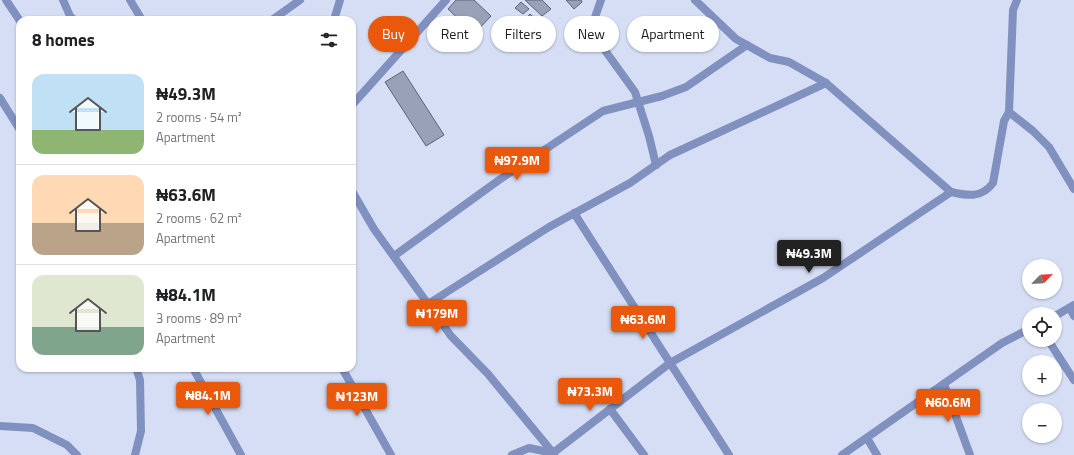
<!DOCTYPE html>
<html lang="en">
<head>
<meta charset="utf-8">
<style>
	:root { --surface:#fff; --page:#f2f2f2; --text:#202124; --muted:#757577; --line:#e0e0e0; --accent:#ea580c }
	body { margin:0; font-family:"Titillium Web",sans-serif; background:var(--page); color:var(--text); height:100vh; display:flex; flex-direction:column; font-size:15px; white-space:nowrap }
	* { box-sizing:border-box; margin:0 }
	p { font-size:13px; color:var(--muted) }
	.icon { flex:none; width:22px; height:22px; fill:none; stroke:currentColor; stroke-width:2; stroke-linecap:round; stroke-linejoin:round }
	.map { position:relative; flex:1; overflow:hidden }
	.side { position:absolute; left:16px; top:16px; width:340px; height:356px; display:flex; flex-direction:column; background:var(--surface); border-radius:12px; box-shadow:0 1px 3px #0004 }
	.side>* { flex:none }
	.top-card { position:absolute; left:368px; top:16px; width:380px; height:36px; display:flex; gap:8px }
	.needle { width:26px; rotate:66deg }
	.fabs { position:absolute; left:1022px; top:259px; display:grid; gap:8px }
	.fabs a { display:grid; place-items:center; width:40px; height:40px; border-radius:50%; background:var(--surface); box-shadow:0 1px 3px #0004; font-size:20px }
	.price { position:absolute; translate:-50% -34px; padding:0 9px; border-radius:4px; background:var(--accent); color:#fff; font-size:13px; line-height:26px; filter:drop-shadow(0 1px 2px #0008) }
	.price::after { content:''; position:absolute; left:50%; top:24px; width:12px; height:9px; margin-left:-6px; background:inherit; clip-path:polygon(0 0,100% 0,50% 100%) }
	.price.selected { background:#222; color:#fff }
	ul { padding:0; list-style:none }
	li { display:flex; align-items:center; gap:12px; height:100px; padding:0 16px }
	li+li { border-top:1px solid var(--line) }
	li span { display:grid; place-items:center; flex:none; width:112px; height:80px; border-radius:12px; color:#555 }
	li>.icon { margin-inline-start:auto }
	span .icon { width:48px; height:48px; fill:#fffc; stroke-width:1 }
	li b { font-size:17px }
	h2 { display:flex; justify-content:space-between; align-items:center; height:48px; padding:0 16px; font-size:17px }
	.tag { padding:0 14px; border-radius:18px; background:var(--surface); box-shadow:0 1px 3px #0004; font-size:14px; line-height:36px }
	.tag.selected { background:var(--accent); color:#fff }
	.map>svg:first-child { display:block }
	.building { fill:#98a1b6; stroke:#5c6377 }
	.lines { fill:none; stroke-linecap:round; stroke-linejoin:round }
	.minor { stroke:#8191bf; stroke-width:8 }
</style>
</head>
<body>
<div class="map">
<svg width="1074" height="455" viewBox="0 0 1074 455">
	<rect width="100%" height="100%" fill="#d5def5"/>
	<g class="building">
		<polygon points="456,0 474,0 491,16 474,34 448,9"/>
		<polygon points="525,0 542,0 551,9 542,16"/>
		<polygon points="566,0 581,0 582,2 574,9"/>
		<polygon points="521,2 529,9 523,14 515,8"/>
		<polygon points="530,14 539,22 529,31 521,24"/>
		<polygon points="403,71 444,135 426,146 385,82"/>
	</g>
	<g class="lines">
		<g class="minor">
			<polyline points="6,0 20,21"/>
			<polyline points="63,0 70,16 74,20"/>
			<polyline points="130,0 142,20"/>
			<polyline points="601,0 594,20 604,49 635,92 649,136 656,165"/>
			<path d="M695,0L736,39L770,58L789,62L826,83L951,192C968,196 982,198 993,183L1004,121L1009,112L1013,10L1017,0"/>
			<polyline points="272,20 300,0"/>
			<polyline points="334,20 340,0"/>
			<polyline points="0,98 20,130"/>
			<polyline points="352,105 446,0"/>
			<polyline points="1009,112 1033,131 1049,147 1074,189"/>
			<polyline points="352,191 374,229 451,336 488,374 554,454"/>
			<polyline points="574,213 729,455"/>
			<polyline points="394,256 499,180 603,111 662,96 686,87 747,45"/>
			<polyline points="428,304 549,227 630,183 670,155 826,83"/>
			<polyline points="1070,308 1074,316"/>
			<polyline points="1055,316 1074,305"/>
			<polyline points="1048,340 1074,380"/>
			<polyline points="193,368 241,455"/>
			<polyline points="342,368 391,455"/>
			<polyline points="944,384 970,455"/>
			<polyline points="610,409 644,455"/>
			<polyline points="0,426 33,428 67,445 77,455"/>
			<polyline points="867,438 877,455"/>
			<polyline points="135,455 141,431 140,380 136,368"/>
			<polyline points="512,455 529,448 553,453 670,363 823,278 951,192"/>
			<polyline points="842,455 1002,343 1029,329"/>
		</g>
	</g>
</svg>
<div class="fabs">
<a><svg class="needle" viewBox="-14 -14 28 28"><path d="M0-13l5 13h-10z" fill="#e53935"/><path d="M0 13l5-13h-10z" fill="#757577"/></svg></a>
<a><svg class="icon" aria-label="locate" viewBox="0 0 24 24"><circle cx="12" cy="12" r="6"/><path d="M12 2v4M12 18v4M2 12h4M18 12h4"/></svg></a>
<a>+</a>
<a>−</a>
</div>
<b class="price" style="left:517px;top:181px">₦97.9M</b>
<b class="price selected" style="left:809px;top:274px">₦49.3M</b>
<b class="price" style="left:437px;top:334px">₦179M</b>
<b class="price" style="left:643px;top:340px">₦63.6M</b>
<b class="price" style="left:590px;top:412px">₦73.3M</b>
<b class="price" style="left:208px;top:416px">₦84.1M</b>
<b class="price" style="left:357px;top:417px">₦123M</b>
<b class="price" style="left:948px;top:423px">₦60.6M</b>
<div class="top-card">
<a class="tag selected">Buy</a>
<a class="tag">Rent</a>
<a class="tag">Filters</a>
<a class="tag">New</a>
<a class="tag">Apartment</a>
</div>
<section class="side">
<h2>8 homes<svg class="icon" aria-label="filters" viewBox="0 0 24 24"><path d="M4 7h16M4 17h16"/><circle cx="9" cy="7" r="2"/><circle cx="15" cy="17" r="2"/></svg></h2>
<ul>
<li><span style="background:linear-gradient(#bfe0f5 70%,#8fb573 0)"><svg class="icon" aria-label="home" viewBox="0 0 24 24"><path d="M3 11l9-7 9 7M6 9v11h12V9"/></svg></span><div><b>₦49.3M</b><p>2 rooms · 54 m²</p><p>Apartment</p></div></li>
<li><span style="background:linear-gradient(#ffd9b3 60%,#b9a48a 0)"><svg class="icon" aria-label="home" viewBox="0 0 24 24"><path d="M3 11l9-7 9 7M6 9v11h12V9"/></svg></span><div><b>₦63.6M</b><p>2 rooms · 62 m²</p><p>Apartment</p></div></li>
<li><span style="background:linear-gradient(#dfe7d0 65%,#7fa58c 0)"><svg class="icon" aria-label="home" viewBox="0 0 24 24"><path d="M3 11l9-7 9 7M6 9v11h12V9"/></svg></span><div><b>₦84.1M</b><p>3 rooms · 89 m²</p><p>Apartment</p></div></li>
</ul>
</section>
</div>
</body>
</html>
